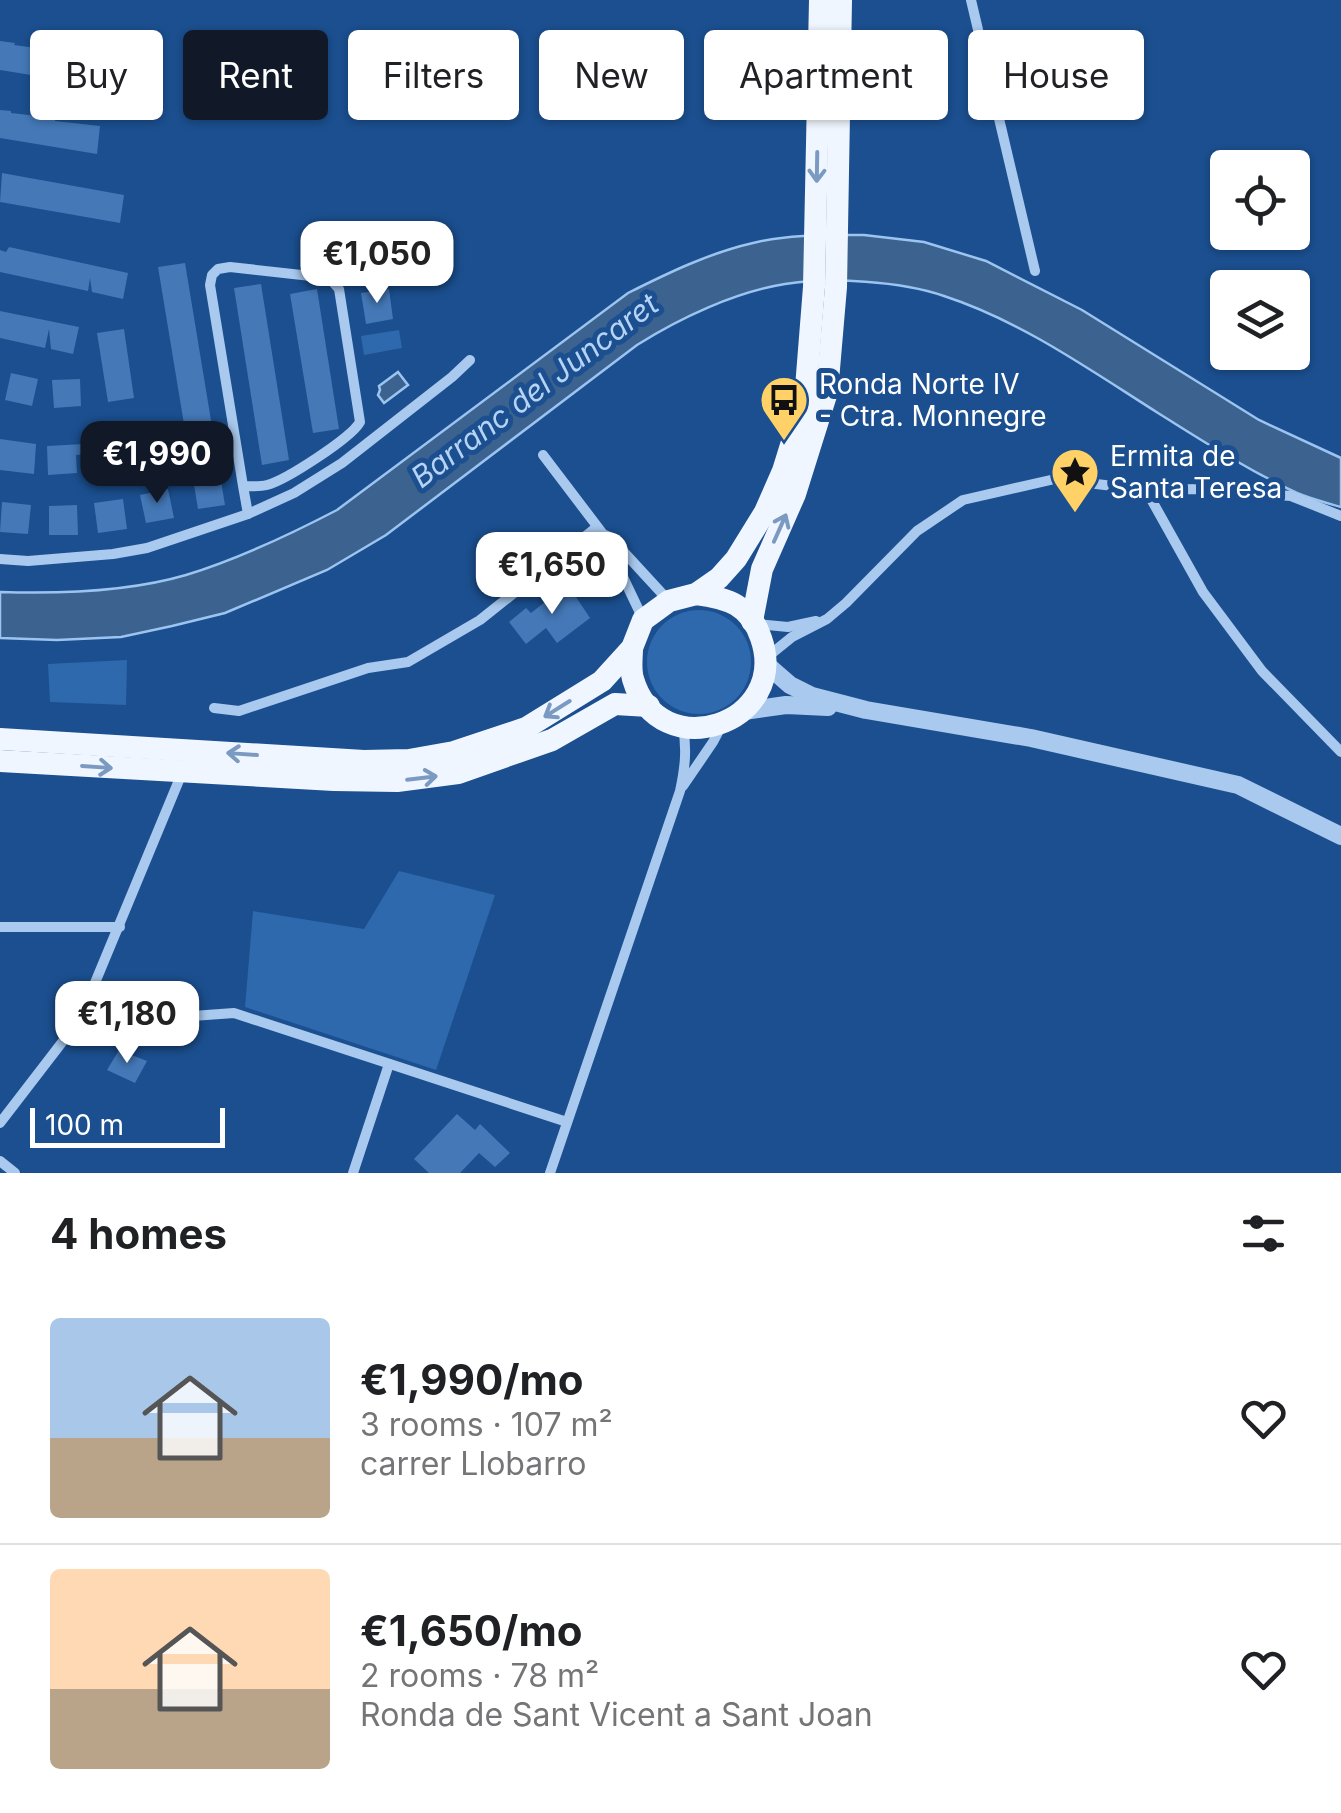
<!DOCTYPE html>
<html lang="en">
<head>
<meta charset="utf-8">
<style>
	:root { --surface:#fff; --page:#f2f2f2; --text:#202124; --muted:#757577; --line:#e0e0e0; --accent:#111827 }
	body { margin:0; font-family:Inter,sans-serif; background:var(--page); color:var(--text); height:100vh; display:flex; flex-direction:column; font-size:38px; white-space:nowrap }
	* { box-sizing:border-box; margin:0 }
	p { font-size:32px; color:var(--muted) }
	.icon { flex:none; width:55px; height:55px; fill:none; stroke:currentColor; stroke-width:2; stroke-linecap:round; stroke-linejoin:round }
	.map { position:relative; height:1173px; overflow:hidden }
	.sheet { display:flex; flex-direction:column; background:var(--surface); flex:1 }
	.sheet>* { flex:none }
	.guide { position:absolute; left:30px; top:30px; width:1282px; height:90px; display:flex; gap:20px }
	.tools { position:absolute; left:1210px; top:150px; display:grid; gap:20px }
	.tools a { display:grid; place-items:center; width:100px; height:100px; border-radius:10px; background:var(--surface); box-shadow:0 2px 8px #0004; font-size:50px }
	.scale { position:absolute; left:30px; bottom:25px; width:195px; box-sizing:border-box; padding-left:10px; border:5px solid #fff; border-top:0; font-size:28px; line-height:35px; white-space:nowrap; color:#fff; -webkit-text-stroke:8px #1b4f8f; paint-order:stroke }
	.price { position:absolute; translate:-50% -85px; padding:0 22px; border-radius:20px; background:#fff; color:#222; font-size:32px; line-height:65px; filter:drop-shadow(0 2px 5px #0008) }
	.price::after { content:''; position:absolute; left:50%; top:60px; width:30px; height:22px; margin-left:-15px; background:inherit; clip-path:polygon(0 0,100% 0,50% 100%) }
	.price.on { background:var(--accent); color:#fff }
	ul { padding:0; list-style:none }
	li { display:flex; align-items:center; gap:30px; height:250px; padding:0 50px }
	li+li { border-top:2px solid var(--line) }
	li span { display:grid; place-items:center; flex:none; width:280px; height:200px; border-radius:10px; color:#555 }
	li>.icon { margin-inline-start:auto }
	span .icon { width:120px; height:120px; fill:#fffc; stroke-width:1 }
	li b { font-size:42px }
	h2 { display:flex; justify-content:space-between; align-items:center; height:120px; padding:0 50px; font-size:42px }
	.pill { padding:0 35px; border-radius:10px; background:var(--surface); box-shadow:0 2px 8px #0004; font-size:35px; line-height:90px }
	.pill.on { background:var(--accent); color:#fff }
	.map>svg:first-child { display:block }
	.green { fill:#2e69ad }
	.water { fill:#3c6290; stroke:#9cc4f0; stroke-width:2.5 }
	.building { fill:#4478b7 }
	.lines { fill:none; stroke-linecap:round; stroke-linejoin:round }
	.minor { stroke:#a9c9ee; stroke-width:10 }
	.tertiary { stroke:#a9c9ee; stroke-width:18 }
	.primary { stroke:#f0f6ff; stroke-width:22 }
	.oneway { stroke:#7b9ac1 }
	.labels { text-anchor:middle; stroke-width:10; stroke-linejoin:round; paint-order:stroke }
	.poi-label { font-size:28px; fill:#fff; stroke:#1b4f8f; text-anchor:start }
	.water-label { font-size:30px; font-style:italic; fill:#b5d3f5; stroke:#1b4f8f }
</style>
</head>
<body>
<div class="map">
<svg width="1341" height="1173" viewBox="0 0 1341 1173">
	<rect width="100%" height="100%" fill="#1b4f8f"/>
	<g class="green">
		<polygon points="399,330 402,348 364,355 361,336"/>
		<circle cx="699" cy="662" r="52"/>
		<polygon points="127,660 126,705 50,702 48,664"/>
		<polygon points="399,871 495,895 436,1070 245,1007 253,911 364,929"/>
	</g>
	<g class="water">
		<path d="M864,235L924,242L986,261L1082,310L1259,420L1341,458V507C1327,503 1311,499 1297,493C1249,471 1203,441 1158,413C1090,370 1021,321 944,296C901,281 830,277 785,284C735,292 680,318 637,345L386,535L327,570L225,613L172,626L121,637L57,640L0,638V592C60,594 128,592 186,575C239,559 289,535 337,510L628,293C668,273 709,253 753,243C789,234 827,235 864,235Z"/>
		<polygon points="398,372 408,385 384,403 378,395 380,390 379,386"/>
	</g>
	<g class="building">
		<polygon points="0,41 15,43 14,45 103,57 100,86 0,70"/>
		<polygon points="0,110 11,111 11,113 55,118 55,121 100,126 97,154 0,138"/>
		<polygon points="2,173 124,195 120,223 0,202"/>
		<polygon points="9,247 128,273 123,299 92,292 90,278 88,291 0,272 0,250 6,252"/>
		<polygon points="185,263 225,505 198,509 158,267"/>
		<polygon points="261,284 289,460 262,465 234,288"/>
		<polygon points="317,289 339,429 313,433 290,294"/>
		<polygon points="389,289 393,319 366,324 361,293"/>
		<polygon points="0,311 79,327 73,354 51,349 49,329 45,348 0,338"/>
		<polygon points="124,329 134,398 108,402 97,333"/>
		<polygon points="11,373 38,379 32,406 5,400"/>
		<polygon points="80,379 81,406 54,408 52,380"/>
		<polygon points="159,430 164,459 136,464 134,463 132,456 117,458 118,467 90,472 88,454 76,455 77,473 48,475 47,446 84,444"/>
		<polygon points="0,439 36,444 34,474 0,470"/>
		<polygon points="168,489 174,518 146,523 140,495"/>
		<polygon points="123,499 127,529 98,533 94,503"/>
		<polygon points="2,502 31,505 28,534 0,532"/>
		<polygon points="77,505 78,535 49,535 49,506"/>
		<polygon points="569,583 578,595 576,597 590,618 557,643 546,628 526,644 509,622 526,608 531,613"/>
		<polygon points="119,1050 147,1061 135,1083 107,1070"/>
		<polygon points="457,1114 475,1130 480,1124 510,1153 495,1167 479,1153 460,1173 429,1173 414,1159"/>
	</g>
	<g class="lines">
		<g class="minor">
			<polyline points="971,0 1035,271"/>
			<polyline points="543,455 603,534 610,537 668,600"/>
			<path d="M243,486C251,486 259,487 267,485C286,480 351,438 360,422L339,289L329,278L230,267L218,269L212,275L210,285L243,486L248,514"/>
			<polyline points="1146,490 1203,592 1262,671 1341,752"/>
			<polyline points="603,535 643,619"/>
			<polyline points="0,559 28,561 113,554 147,548 248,514 294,493 342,463 452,377 470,360"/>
			<polyline points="756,624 788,627 816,621"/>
			<polyline points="766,658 792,637 827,619 846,603 917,531 963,500 1055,479 1146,490 1201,489 1291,496 1341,516"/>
			<polyline points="214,708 239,711 368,668 408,662 480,620 597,527"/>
			<polyline points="683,786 713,742 722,725"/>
			<polyline points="0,927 120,927"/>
			<polyline points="80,1019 96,1023 234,1013 567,1122"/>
			<polyline points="0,1123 80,1019 182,773"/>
			<polyline points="0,1161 15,1173"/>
			<polyline points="353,1173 389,1064"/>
			<path d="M550,1173L680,791C685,768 687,750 683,727"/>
		</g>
		<g class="tertiary">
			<polyline points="767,665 790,685 812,696 866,710 1031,738 1238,785 1341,836"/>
			<polyline points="744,711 786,705 828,707"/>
		</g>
		<g class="primary">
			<polyline points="752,621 762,569 795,494 827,392 836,287 841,0"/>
			<path d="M632,648C632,658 630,669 633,679C659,768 791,724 761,638C750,605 728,598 696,594"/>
			<polyline points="0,739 364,761 409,760 454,752 526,728 602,681 632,648 643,620 669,601 696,594 719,578 736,559 765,512 783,471 805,400 814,287 820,0"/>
			<polyline points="0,761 334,780 397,781 458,773 552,740 615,704 649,706"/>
		</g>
	</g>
	<defs><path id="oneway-shaft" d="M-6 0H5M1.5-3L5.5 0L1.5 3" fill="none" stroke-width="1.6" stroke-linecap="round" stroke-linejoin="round" transform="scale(2.5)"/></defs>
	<g class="oneway">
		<use href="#oneway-shaft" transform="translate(817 167) rotate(91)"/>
		<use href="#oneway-shaft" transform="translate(780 528) rotate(-66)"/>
		<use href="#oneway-shaft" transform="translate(557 709) rotate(148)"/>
		<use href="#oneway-shaft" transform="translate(242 754) rotate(-176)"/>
		<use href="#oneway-shaft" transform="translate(97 767) rotate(4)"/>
		<use href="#oneway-shaft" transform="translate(422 778) rotate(-7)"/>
	</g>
	<defs>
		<g id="bus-pin" transform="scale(2.5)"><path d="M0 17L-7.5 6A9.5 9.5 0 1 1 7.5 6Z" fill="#ffd166" stroke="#1b4f8f"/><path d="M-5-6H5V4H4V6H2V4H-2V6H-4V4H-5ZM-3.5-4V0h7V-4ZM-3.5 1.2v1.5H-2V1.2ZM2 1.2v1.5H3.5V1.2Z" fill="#111"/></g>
		<g id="sight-pin" transform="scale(2.5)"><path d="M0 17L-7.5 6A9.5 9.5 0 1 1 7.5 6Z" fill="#ffd166" stroke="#1b4f8f"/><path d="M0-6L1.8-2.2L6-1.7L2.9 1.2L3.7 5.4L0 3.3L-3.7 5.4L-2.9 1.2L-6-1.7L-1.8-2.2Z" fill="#111"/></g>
	</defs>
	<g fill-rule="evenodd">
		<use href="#bus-pin" x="784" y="400"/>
		<use href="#sight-pin" x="1075" y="472"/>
	</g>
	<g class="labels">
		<g class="poi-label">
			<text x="819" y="394">Ronda Norte IV<tspan x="819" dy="32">- Ctra. Monnegre</tspan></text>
			<text x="1110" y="466">Ermita de<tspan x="1110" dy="32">Santa Teresa</tspan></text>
		</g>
		<g class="water-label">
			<text transform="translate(535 391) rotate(-37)" y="10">Barranc del Juncaret</text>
		</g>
	</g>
</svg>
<div class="tools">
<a><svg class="icon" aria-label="locate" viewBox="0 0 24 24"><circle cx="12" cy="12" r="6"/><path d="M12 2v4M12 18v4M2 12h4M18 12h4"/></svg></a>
<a><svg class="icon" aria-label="layers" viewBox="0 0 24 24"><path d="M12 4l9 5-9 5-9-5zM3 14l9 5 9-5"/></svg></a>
</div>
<div class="scale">100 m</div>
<b class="price" style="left:377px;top:306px">€1,050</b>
<b class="price on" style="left:157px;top:506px">€1,990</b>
<b class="price" style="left:552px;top:617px">€1,650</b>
<b class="price" style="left:127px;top:1066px">€1,180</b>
<div class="guide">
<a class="pill">Buy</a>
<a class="pill on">Rent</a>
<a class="pill">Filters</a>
<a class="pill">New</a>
<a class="pill">Apartment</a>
<a class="pill">House</a>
</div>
</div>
<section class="sheet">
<h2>4 homes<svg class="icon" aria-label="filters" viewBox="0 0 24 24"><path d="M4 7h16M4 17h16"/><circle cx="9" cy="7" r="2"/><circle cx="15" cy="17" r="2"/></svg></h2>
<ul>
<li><span style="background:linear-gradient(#a9c7e8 60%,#b9a48a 0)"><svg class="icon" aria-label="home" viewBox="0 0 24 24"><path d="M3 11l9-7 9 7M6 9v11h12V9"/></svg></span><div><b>€1,990/mo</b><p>3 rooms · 107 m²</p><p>carrer Llobarro</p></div><svg class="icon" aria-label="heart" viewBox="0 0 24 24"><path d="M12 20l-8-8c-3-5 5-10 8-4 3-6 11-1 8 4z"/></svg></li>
<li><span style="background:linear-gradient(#ffd9b3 60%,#b9a48a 0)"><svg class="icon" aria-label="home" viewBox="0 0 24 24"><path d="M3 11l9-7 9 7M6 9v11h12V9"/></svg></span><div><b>€1,650/mo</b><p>2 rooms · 78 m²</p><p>Ronda de Sant Vicent a Sant Joan</p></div><svg class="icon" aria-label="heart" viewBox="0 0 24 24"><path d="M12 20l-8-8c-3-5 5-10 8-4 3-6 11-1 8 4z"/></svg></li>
</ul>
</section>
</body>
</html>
